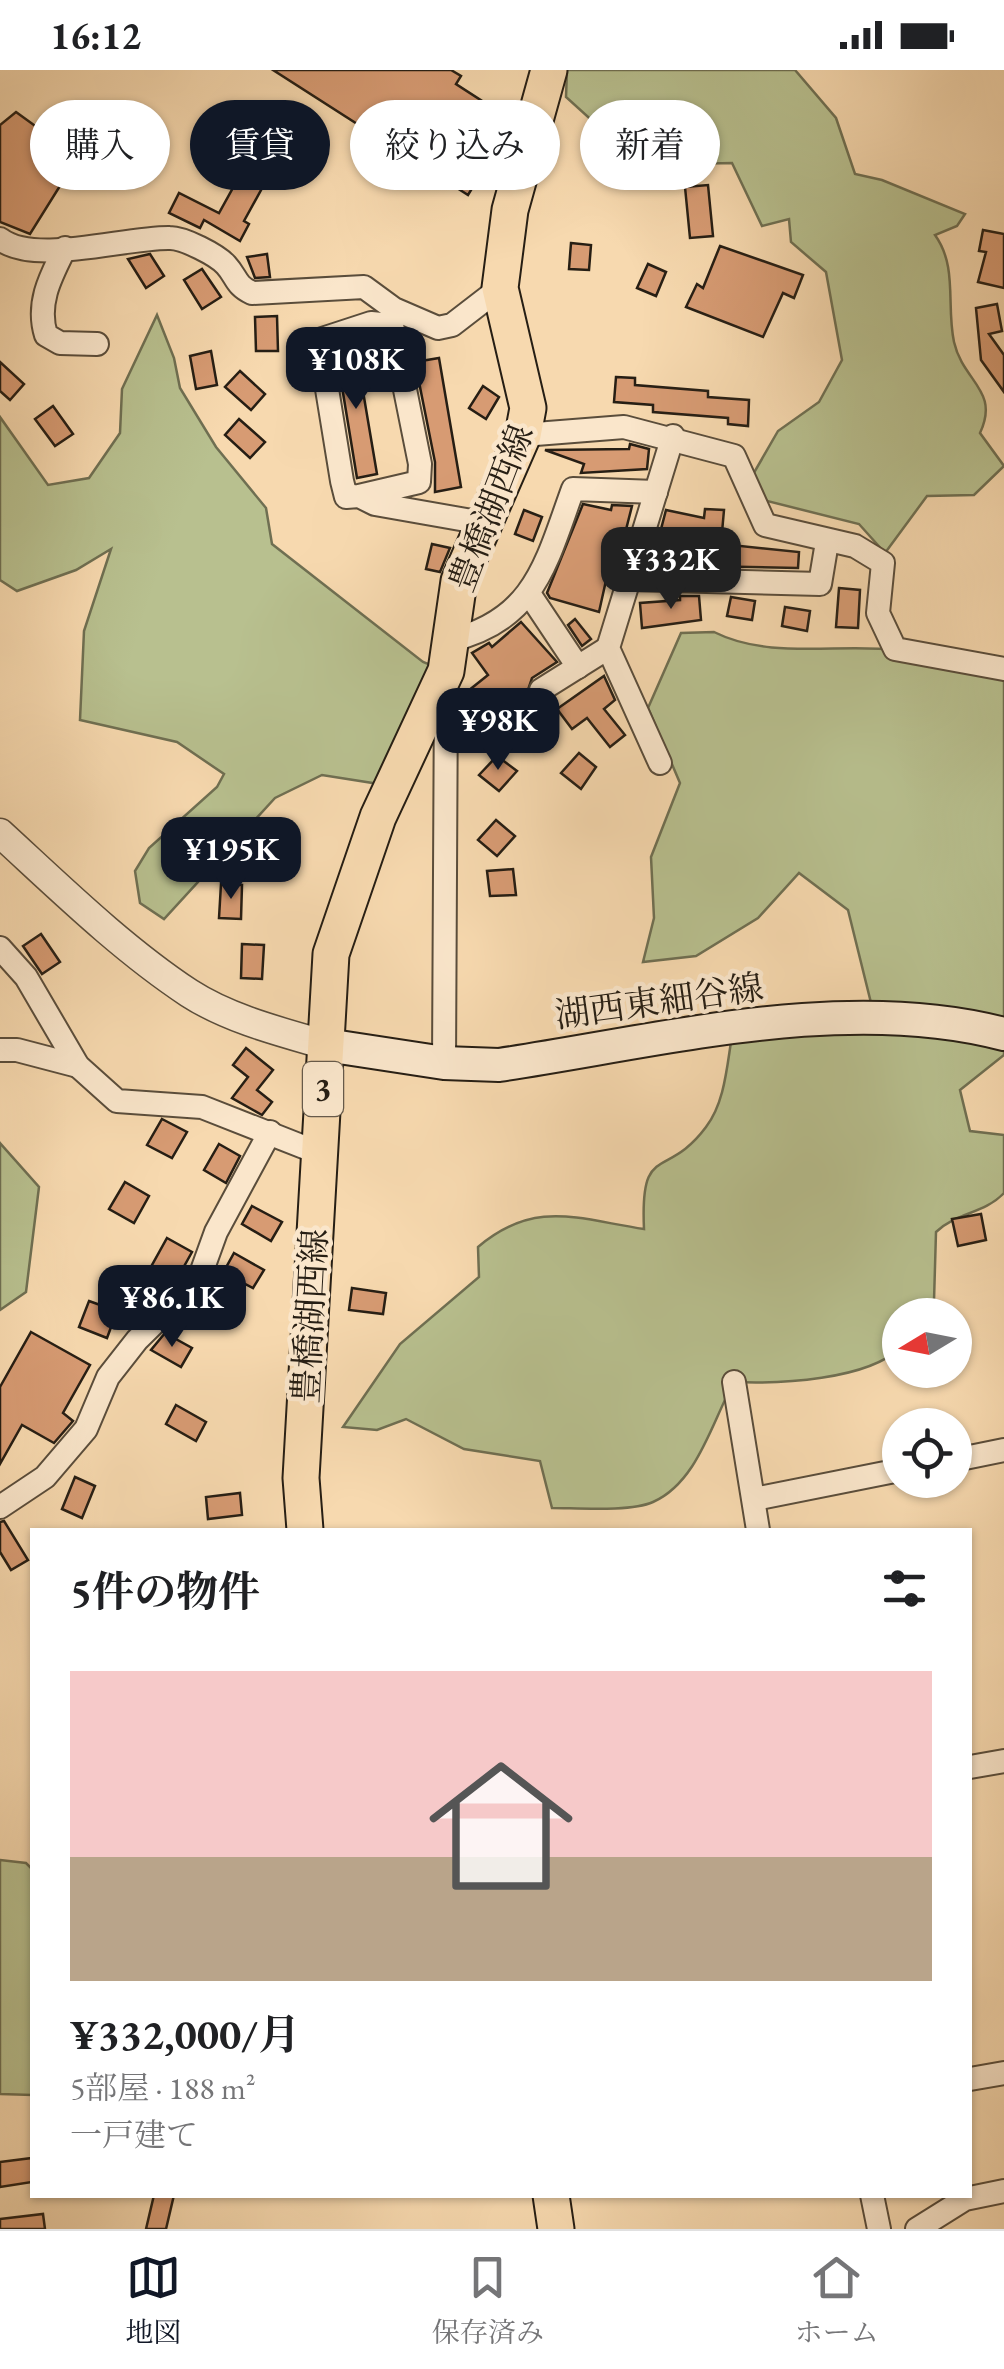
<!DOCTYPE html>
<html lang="ja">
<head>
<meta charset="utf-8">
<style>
	:root { --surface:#fff; --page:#f2f2f2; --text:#202124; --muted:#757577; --line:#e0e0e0; --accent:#111827 }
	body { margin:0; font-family:"EB Garamond","Noto Serif JP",serif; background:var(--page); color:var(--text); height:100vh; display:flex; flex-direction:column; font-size:38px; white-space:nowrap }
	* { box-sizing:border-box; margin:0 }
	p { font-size:32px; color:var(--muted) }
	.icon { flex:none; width:55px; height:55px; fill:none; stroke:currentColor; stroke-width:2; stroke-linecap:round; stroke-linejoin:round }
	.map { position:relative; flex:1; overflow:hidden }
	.panel { position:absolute; left:30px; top:1458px; width:942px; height:670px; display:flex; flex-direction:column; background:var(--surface); border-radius:0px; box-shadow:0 2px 8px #0004 }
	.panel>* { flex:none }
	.banner { position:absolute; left:30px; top:30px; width:945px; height:90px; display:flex; gap:20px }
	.needle { width:65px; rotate:260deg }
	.controls { position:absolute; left:882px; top:1228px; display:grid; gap:20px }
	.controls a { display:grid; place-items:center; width:90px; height:90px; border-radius:50%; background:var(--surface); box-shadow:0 2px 8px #0004; font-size:50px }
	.price { position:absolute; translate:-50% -85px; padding:0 22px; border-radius:20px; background:var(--accent); color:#fff; font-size:32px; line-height:65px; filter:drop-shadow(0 2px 5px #0008) }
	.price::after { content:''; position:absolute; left:50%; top:60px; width:30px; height:22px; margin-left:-15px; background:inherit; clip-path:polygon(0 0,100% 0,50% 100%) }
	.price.active { background:#222; color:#fff }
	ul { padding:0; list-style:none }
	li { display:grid; align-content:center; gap:20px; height:530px; padding:0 40px }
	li+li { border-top:2px solid var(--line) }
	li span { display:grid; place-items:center; height:310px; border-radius:0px; color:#555 }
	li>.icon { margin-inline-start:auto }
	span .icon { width:180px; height:180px; fill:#fffc; stroke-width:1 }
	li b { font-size:42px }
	h2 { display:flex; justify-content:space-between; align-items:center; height:120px; padding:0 40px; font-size:42px }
	.tag { padding:0 35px; border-radius:45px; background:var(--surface); box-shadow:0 2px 8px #0004; font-size:35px; line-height:90px }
	.tag.active { background:var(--accent); color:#fff }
	.status { display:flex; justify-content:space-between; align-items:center; height:70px; padding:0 50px; background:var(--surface); direction:ltr }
	.status svg { height:28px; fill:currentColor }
	.dock { display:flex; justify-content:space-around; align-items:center; height:140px; border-top:2px solid var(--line); background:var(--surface); font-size:28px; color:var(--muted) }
	.dock a { display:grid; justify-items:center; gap:5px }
	.dock .active { color:var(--accent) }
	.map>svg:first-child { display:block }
	.green { fill:#b8c08f; stroke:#6f6f52; stroke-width:2.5 }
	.building { fill:#d79b73; stroke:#261e14; stroke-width:2.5 }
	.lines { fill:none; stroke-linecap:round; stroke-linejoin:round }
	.minor-casing { stroke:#5a4d3b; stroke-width:26 }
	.tertiary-casing { stroke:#5a4d3b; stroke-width:31 }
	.secondary-casing { stroke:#261e14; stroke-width:36 }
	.primary-casing { stroke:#261e14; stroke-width:39 }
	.minor { stroke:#fae6cb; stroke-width:22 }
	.tertiary { stroke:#fae6cb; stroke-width:28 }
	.secondary { stroke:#fae6cb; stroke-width:32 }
	.primary { stroke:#f7d9af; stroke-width:35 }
	.labels { text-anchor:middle; stroke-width:9; stroke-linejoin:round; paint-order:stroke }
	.shield { fill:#fae6cb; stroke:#665a4b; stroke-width:2.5 }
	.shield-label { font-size:32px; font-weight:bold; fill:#261e14 }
	.street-label { font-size:35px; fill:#261e14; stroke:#fae6cb }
</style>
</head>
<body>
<div class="status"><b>16:12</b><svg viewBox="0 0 49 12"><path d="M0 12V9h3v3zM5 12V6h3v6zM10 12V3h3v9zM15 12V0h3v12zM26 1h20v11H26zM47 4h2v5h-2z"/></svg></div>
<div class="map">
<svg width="1004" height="2159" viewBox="0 0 1004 2159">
	<rect width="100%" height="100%" fill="#f7d9af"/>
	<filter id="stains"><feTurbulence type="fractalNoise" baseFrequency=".002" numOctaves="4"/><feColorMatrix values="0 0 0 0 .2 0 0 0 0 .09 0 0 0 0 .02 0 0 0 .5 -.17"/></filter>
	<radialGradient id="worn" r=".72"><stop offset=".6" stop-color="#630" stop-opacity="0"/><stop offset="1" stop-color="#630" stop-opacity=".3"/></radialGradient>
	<g class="green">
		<path d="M567,0H795L836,48L855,104L882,110L965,144L957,156L935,165C958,197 946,235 954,272C963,312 1000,320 980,363L1004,396L974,425L927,426L885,483L859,454L767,431L751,408L778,361L819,332L842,290L826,202L791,172L789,149L762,156L732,93L641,95L566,27Z"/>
		<polygon points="157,245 174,288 180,318 216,377 266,438 272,474 423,592 446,601 392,716 322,705 275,728 164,849 140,833 135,801 149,778 217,717 224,704 177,672 80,650 84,561 111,479 76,500 17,521 0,510 0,347 48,415 89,408 120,363 122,319"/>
		<path d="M714,562C770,590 837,573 897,580C933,583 969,592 1004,598V985L960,1020L970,1061L1004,1065V1123C984,1144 957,1142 936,1162L934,1231L925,1245H900V1278C867,1310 779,1314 734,1312C712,1351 698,1412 653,1432C631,1442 577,1438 552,1438L540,1391L464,1379L406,1349L377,1360L343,1357L400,1274L479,1207L478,1177C535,1129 577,1149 644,1159C640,1071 666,1111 706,1057C726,1031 727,992 733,960L874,945L848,840L799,803L758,848L696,886L643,892L654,848L651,787L680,713L648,638L681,563Z"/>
		<polygon points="0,1073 39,1117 26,1222 0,1240"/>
		<polygon points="0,1790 26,1793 32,1799 32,2025 0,2024"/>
	</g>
	<g class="building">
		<polygon points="273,0 451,0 461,6 456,14 513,51 468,125"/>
		<polygon points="16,42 78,87 30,164 0,152 0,55"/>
		<polygon points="255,78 277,91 244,151 249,154 240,171 204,150 200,158 169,143 179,123 219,143"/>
		<polygon points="708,115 713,166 690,168 685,117"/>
		<polygon points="983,160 1004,164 1004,218 978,212 986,182 979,181"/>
		<polygon points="571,173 591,175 589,200 569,199"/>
		<polygon points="720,176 803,205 794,228 783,223 763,267 686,237 697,214 703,218"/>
		<polygon points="150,184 164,206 146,218 128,189"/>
		<polygon points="267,184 270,207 255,208 247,187"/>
		<polygon points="648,194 666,202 656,226 637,218"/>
		<polygon points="202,199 221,227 202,239 184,210"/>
		<polygon points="997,234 1002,261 989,264 1004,285 1004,322 981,290 976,238"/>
		<polygon points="277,246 278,281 256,281 255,247"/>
		<polygon points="355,274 377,404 357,408 336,280"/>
		<polygon points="211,281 217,315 196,319 190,286"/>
		<polygon points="439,288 461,417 435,422 435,392 415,292"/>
		<polygon points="0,292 24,314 10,330 0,321"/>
		<polygon points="240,301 265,324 251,340 225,317"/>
		<polygon points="616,307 635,308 635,315 708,321 708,327 749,330 748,356 728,354 728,348 653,342 653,335 614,332"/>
		<polygon points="483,316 499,327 486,349 469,338"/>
		<polygon points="53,336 73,364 55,376 35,349"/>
		<polygon points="239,349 265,372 250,388 225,365"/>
		<polygon points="630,374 649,379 647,399 581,403 584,394 545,380 629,379"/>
		<polygon points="583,434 611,440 612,435 632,436 616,499 609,497 599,542 550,528 547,523"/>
		<polygon points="705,439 724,440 721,474 799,482 798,498 697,496 654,486 666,440 704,448"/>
		<polygon points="524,440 542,447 533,471 515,464"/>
		<polygon points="432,474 450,478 440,502 426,499"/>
		<polygon points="839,518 860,520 858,558 836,557"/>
		<polygon points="680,526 699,526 701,550 642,558 640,533 680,530"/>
		<polygon points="731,527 755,531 752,550 727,546"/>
		<polygon points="785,537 810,541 807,561 782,556"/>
		<polygon points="575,549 591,569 582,576 568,555"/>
		<polygon points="521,552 557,592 532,608 527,623 514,633 506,623 484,641 468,621 488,605 472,583 489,573 492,577"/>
		<polygon points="604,606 615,630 604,639 625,665 610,677 587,648 572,659 557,639"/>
		<polygon points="579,683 596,697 581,719 561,703"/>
		<polygon points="497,686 517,701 499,721 479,705"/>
		<polygon points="496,750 515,766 497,786 478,770"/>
		<polygon points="513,799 516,825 490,826 487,801"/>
		<polygon points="221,814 242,815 241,849 219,848"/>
		<polygon points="41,864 60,892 42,904 23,876"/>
		<polygon points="242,874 264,875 262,909 241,908"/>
		<polygon points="246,978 273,1000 257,1020 272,1032 262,1045 232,1028 248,1007 233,995"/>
		<polygon points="162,1049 187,1062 172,1088 147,1075"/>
		<polygon points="219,1074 240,1086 226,1113 204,1100"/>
		<polygon points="125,1112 149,1126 134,1153 109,1139"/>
		<polygon points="252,1136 282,1152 271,1171 242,1154"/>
		<polygon points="981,1144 986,1170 958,1176 952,1149"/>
		<polygon points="167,1168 192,1182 177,1209 169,1204 147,1239 124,1225 139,1199 147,1204"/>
		<polygon points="234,1183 264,1200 253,1218 245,1214 224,1252 194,1235 213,1221"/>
		<polygon points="352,1218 386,1223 383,1244 349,1240"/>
		<polygon points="89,1231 117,1241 107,1268 79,1257"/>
		<polygon points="31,1262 90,1295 63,1343 73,1351 54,1373 22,1355 0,1394 0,1317"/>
		<polygon points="165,1263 192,1278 181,1297 151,1280"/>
		<polygon points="176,1335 206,1352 196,1371 166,1354"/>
		<polygon points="75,1407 95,1416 82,1448 62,1439"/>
		<polygon points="240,1423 242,1445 208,1449 206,1427"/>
		<polygon points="4,1451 28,1490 11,1500 0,1482 0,1452"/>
		<polygon points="32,2088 32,2112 0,2117 0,2092"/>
		<polygon points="154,2125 174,2125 166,2159 146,2159"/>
		<polygon points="43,2144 45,2159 0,2159 0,2149"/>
	</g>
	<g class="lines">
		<g class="minor-casing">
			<g id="minor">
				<path d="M0,169C35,196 125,167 170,168C184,168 217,185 226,195C237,207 235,215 252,223L364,217L394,239L438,258L452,255L500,218"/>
				<path d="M65,178C51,206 36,233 46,265L60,273L97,274"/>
				<polyline points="523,365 624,357 734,386 765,455 855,476 883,493 878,543 895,579 1004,599"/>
				<polyline points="359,426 346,427 342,411 319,270 371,253 392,255 420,394 419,412 359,426 375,434 483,453"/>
				<polyline points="629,509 820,514 827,472"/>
				<polyline points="530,525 578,597"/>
				<path d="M448,571C535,551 546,493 573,419L656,422"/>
				<polyline points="541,620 608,578"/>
				<polyline points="660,693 608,578 673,366"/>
				<polyline points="0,878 26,907 78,996 117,1031 202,1037 319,1083"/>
				<polyline points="0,980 17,980 78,996"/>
				<polyline points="444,993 446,615"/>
				<polyline points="734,1312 758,1460"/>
				<polyline points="955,1390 1004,1380"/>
				<polyline points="754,1429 900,1400"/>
				<polyline points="0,1437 45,1407 86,1359 108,1307 137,1270 199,1209 216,1162 270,1062"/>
				<polyline points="970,1697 1004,1691"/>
				<polyline points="970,2009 1004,2003"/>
				<polyline points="872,2125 879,2159"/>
				<polyline points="917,2159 965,2129 1004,2121"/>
			</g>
		</g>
		<g class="tertiary-casing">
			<path id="tertiary" d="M0,763C60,818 121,878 189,923C229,949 281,962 326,975"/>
		</g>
		<g class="secondary-casing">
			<path id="secondary" d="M326,975L444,993L499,995C661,971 844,922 1004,964"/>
		</g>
		<g class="primary-casing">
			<g id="primary">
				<polyline points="305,1460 301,1408 331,884 378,747 446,601 459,511 523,365 528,338 500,218 510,140 549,0"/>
				<polyline points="551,2125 556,2159"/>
			</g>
		</g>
		<use href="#minor" class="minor"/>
		<use href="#tertiary" class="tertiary"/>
		<use href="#secondary" class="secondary"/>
		<use href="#primary" class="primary"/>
	</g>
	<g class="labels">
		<rect class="shield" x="303" y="992" width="40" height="54" rx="8"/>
		<g class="shield-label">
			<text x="323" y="1030">3</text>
		</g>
		<g class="street-label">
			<text transform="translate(491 438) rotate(-69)" y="12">豊橋湖西線</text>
			<text transform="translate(659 931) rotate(-8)" y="12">湖西東細谷線</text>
			<text transform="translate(310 1246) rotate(-87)" y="12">豊橋湖西線</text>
		</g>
	</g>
	<rect width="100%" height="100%" filter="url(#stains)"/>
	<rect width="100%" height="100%" fill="url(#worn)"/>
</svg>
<div class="controls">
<a><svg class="needle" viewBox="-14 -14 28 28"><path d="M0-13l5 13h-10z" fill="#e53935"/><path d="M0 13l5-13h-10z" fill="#757577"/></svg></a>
<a><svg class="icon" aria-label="locate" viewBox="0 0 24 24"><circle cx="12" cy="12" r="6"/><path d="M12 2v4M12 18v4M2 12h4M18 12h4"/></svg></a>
</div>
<b class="price" style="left:356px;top:342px">¥108K</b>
<b class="price active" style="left:671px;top:542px">¥332K</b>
<b class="price" style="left:498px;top:703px">¥98K</b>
<b class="price" style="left:231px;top:832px">¥195K</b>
<b class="price" style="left:172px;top:1280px">¥86.1K</b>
<div class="banner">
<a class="tag">購入</a>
<a class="tag active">賃貸</a>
<a class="tag">絞り込み</a>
<a class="tag">新着</a>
</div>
<section class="panel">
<h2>5件の物件<svg class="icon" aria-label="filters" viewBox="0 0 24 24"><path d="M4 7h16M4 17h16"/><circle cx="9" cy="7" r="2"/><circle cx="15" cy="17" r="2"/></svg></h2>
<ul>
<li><span style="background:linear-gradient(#f6c9c9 60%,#b9a48a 0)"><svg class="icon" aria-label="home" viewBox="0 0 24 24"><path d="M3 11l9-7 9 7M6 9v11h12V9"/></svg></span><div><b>¥332,000/月</b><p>5部屋 · 188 m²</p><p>一戸建て</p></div></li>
</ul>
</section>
</div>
<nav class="dock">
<a class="active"><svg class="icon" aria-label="map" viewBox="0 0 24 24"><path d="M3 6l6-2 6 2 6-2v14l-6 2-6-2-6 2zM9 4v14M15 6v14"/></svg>地図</a>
<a><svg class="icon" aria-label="saved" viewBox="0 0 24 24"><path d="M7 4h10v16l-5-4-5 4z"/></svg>保存済み</a>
<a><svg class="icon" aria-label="home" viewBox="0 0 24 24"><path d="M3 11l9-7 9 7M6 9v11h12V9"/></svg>ホーム</a>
</nav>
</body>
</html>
